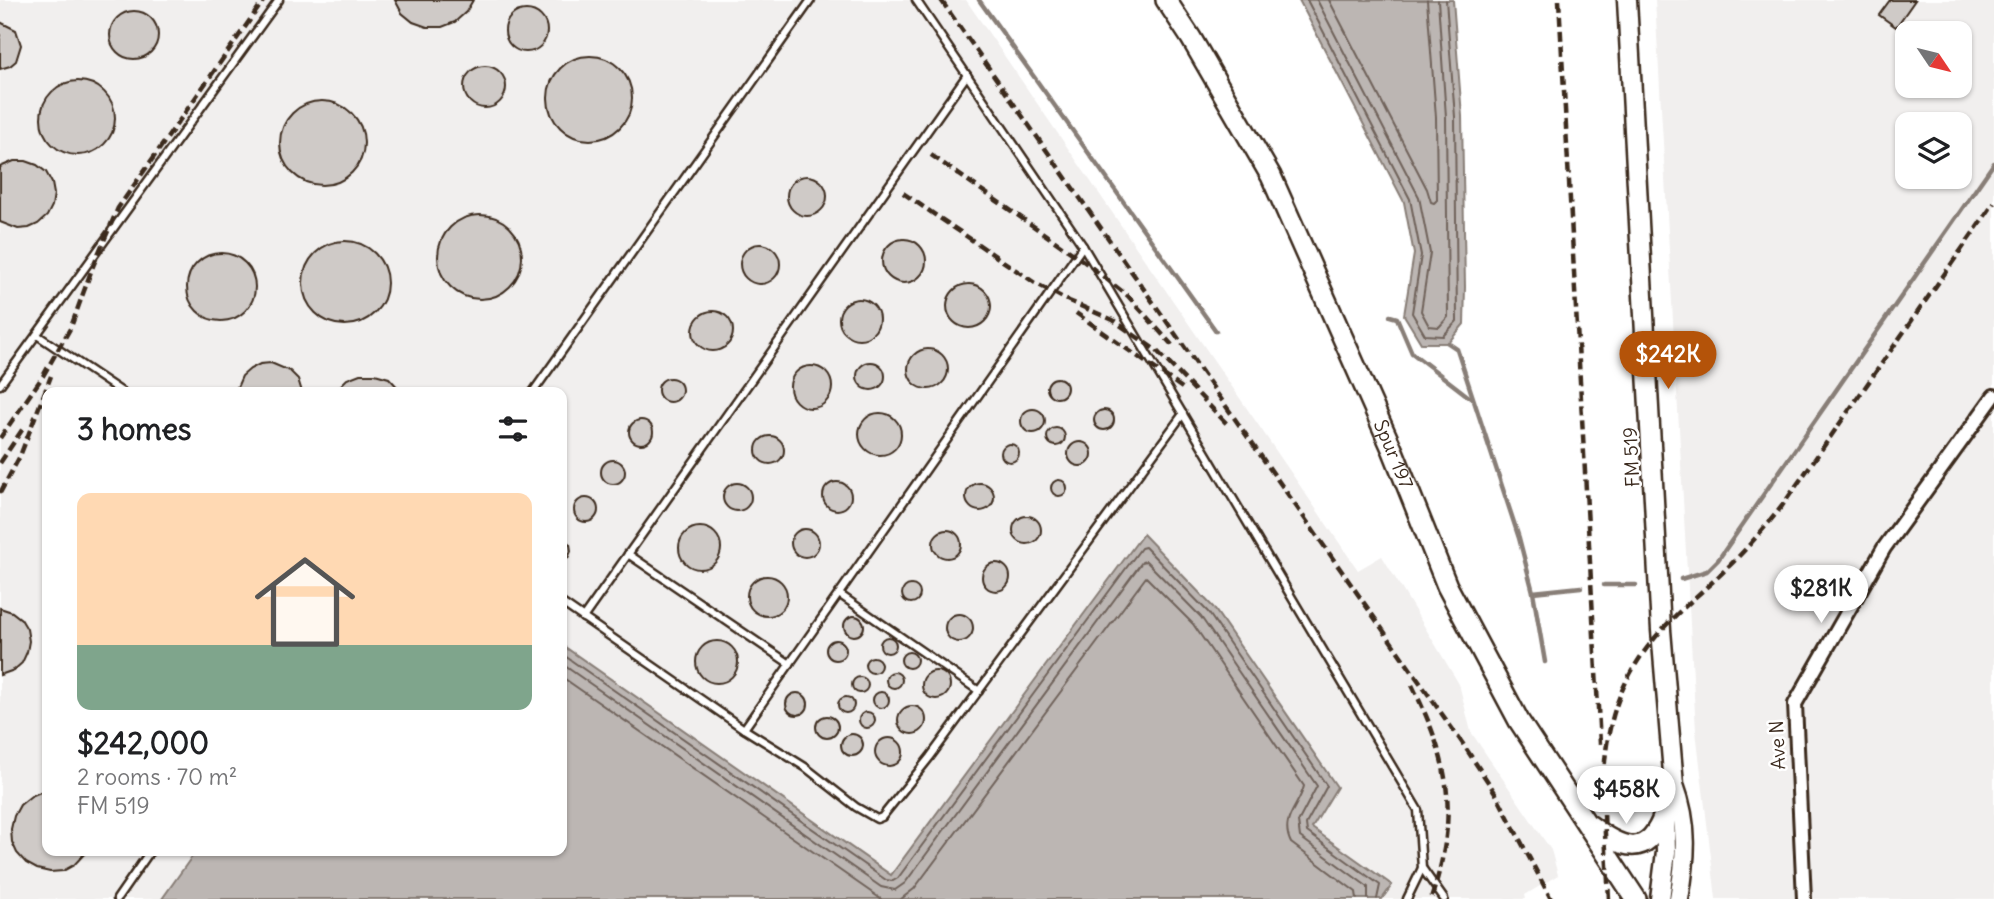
<!DOCTYPE html>
<html lang="en">
<head>
<meta charset="utf-8">
<style>
	:root { --surface:#fff; --page:#f2f2f2; --text:#202124; --muted:#757577; --line:#e0e0e0; --accent:#b45309 }
	body { margin:0; font-family:Delius,sans-serif; background:var(--page); color:var(--text); height:100vh; display:flex; flex-direction:column; font-size:26px; white-space:nowrap }
	* { box-sizing:border-box; margin:0 }
	p { font-size:23px; color:var(--muted) }
	.icon { flex:none; width:38px; height:38px; fill:none; stroke:currentColor; stroke-width:2; stroke-linecap:round; stroke-linejoin:round }
	.map { position:relative; flex:1; overflow:hidden }
	.details { position:absolute; left:42px; top:387px; width:525px; height:469px; display:flex; flex-direction:column; background:var(--surface); border-radius:14px; box-shadow:0 2px 5px #0004 }
	.details>* { flex:none }
	.needle { width:46px; rotate:125deg }
	.fabs { position:absolute; left:1895px; top:21px; display:grid; gap:14px }
	.fabs a { display:grid; place-items:center; width:77px; height:77px; border-radius:14px; background:var(--surface); box-shadow:0 2px 5px #0004; font-size:35px }
	.price { position:absolute; translate:-50% -60px; padding:0 16px; border-radius:24px; background:#fff; color:#222; font-size:23px; line-height:46px; filter:drop-shadow(0 2px 4px #0008) }
	.price::after { content:''; position:absolute; left:50%; top:42px; width:21px; height:16px; margin-left:-10px; background:inherit; clip-path:polygon(0 0,100% 0,50% 100%) }
	.price.current { background:var(--accent); color:#fff }
	ul { padding:0; list-style:none }
	li { display:grid; align-content:center; gap:14px; height:371px; padding:0 35px }
	li+li { border-top:2px solid var(--line) }
	li span { display:grid; place-items:center; height:217px; border-radius:14px; color:#555 }
	li>.icon { margin-inline-start:auto }
	span .icon { width:126px; height:126px; fill:#fffc; stroke-width:1 }
	li b { font-size:30px }
	h2 { display:flex; justify-content:space-between; align-items:center; height:84px; padding:0 35px; font-size:30px }
	.map>svg:first-child { display:block }
	.built { fill:#f1efee; fill-rule:evenodd }
	.water { fill:#bcb6b3; stroke:#887e77; stroke-width:2 }
	.lines { fill:none; stroke-linecap:round; stroke-linejoin:round }
	.shore { stroke:#6f625a; stroke-width:2 }
	.stream { stroke:#887e77; stroke-width:4.5 }
	.building { fill:#cfcac7; stroke:#3b2a1e; stroke-width:2 }
	.lane-casing { stroke:#3b2a1e; stroke-width:11 }
	.street-casing { stroke:#3b2a1e; stroke-width:18 }
	.secondary-casing { stroke:#3b2a1e; stroke-width:23 }
	.primary-casing { stroke:#3b2a1e; stroke-width:24 }
	.lane { stroke:#fff; stroke-width:6 }
	.street { stroke:#fff; stroke-width:12 }
	.secondary { stroke:#fff; stroke-width:18 }
	.primary { stroke:#fff; stroke-width:19 }
	.rail { stroke:#3b2a1e; stroke-width:4.5; stroke-dasharray:10 5; stroke-linecap:butt }
	.labels { text-anchor:middle; stroke-width:5; stroke-linejoin:round; paint-order:stroke }
	.street-label { font-size:19px; fill:#3b2a1e; stroke:#fff }
</style>
</head>
<body>
<div class="map">
<svg width="1994" height="899" viewBox="0 0 1994 899">
	<rect width="100%" height="100%" fill="#fff"/>
	<filter id="ink" filterUnits="userSpaceOnUse"><feTurbulence type="fractalNoise" baseFrequency=".0143" numOctaves="2"/><feDisplacementMap in="SourceGraphic" scale="14" xChannelSelector="R" yChannelSelector="G"/><feConvolveMatrix kernelMatrix="1 2 1 2 8 2 1 2 1" color-interpolation-filters="sRGB"/></filter>
	<g filter="url(#ink)">
		<g class="built">
			<polygon points="0,0 966,0 1358,570 1382,556 1459,684 1471,732 1551,850 1558,875 1525,895 1526,899 1382,899 1392,885 1312,827 1143,535 891,875 562,645 562,392 47,392 47,850 196,851 162,899 0,899"/>
			<path d="M1655,0H1994V899H1716L1696,731ZM1908,33H1960V86H1908ZM1908,124H1960V177H1908Z"/>
		</g>
		<g class="water">
			<polygon points="1299,0 1453,0 1462,116 1465,287 1464,324 1448,343 1421,343 1404,315 1414,254 1404,202"/>
			<polygon points="1143,534 1213,607 1337,787 1312,828 1392,885 1382,899 162,899 196,851 562,850 562,645 891,875"/>
		</g>
		<g class="lines">
			<g class="shore">
				<polyline points="1307,0 1410,199 1421,255 1412,313 1425,335 1443,336 1457,321 1455,117 1446,0"/>
				<polyline points="1317,0 1419,197 1430,253 1421,311 1429,326 1439,327 1448,317 1446,117 1438,0"/>
				<polyline points="1329,0 1427,189 1431,202 1434,203 1437,200 1436,117 1427,0"/>
				<polyline points="562,654 886,880 893,881 898,878 1141,548 1145,547 1208,612 1327,786 1306,824 1307,832 1380,885 1377,899"/>
				<polyline points="562,664 881,887 895,890 905,883 1142,562 1146,561 1201,617 1317,786 1298,822 1300,837 1368,887 1368,899"/>
				<polyline points="562,677 881,899"/>
				<path d="M901,899L914,889L1146,577L1193,624L1304,786C1299,807 1279,819 1291,843L1356,892L1357,899"/>
			</g>
			<g class="stream">
				<polyline points="979,0 1216,331"/>
				<polyline points="1390,316 1397,318 1412,353 1473,400"/>
				<polyline points="1448,343 1457,349 1519,538 1533,592 1545,662"/>
				<polyline points="1681,579 1707,571 1718,560 1994,163"/>
				<polyline points="1604,585 1636,585"/>
				<polyline points="1533,592 1581,587"/>
			</g>
		</g>
		<g class="building">
			<polygon points="395,0 473,0 466,12 455,22 442,27 427,27 413,22 402,13"/>
			<polygon points="1890,0 1915,0 1896,27 1879,15"/>
			<circle cx="526" cy="31" r="21"/>
			<circle cx="134" cy="35" r="24"/>
			<polygon points="0,22 16,30 21,45 16,61 10,66 0,69"/>
			<circle cx="590" cy="98" r="42"/>
			<circle cx="485" cy="87" r="21"/>
			<circle cx="78" cy="118" r="37"/>
			<circle cx="322" cy="143" r="42"/>
			<polygon points="14,161 26,161 37,165 46,172 52,183 54,194 52,206 47,216 38,224 29,228 18,229 0,222 0,167"/>
			<circle cx="807" cy="196" r="20"/>
			<circle cx="480" cy="257" r="42"/>
			<circle cx="904" cy="261" r="22"/>
			<circle cx="345" cy="283" r="42"/>
			<circle cx="760" cy="264" r="20"/>
			<circle cx="221" cy="287" r="34"/>
			<circle cx="969" cy="306" r="22"/>
			<circle cx="859" cy="319" r="20"/>
			<circle cx="713" cy="331" r="20"/>
			<circle cx="928" cy="369" r="20"/>
			<circle cx="871" cy="376" r="14"/>
			<polygon points="271,363 290,371 298,379 302,392 235,392 242,376 250,369 260,364"/>
			<circle cx="811" cy="387" r="21"/>
			<polygon points="360,374 375,374 389,378 402,392 334,392 347,379"/>
			<circle cx="1057" cy="388" r="10"/>
			<circle cx="670" cy="390" r="12"/>
			<circle cx="1033" cy="421" r="12"/>
			<circle cx="1104" cy="420" r="10"/>
			<circle cx="880" cy="434" r="21"/>
			<circle cx="641" cy="432" r="12"/>
			<circle cx="1056" cy="437" r="9"/>
			<circle cx="770" cy="450" r="14"/>
			<circle cx="1080" cy="454" r="12"/>
			<circle cx="1010" cy="453" r="9"/>
			<circle cx="613" cy="472" r="12"/>
			<circle cx="1059" cy="488" r="8"/>
			<circle cx="837" cy="496" r="14"/>
			<circle cx="737" cy="497" r="14"/>
			<circle cx="980" cy="497" r="14"/>
			<circle cx="586" cy="510" r="12"/>
			<circle cx="1027" cy="530" r="14"/>
			<circle cx="700" cy="548" r="21"/>
			<circle cx="805" cy="543" r="14"/>
			<circle cx="947" cy="544" r="14"/>
			<polygon points="562,538 570,544 571,551 568,558 562,562"/>
			<circle cx="996" cy="577" r="14"/>
			<circle cx="767" cy="596" r="20"/>
			<circle cx="911" cy="594" r="9"/>
			<polygon points="0,608 12,612 21,619 27,629 29,641 27,652 22,663 14,670 0,675"/>
			<circle cx="959" cy="628" r="14"/>
			<circle cx="854" cy="626" r="10"/>
			<circle cx="888" cy="645" r="8"/>
			<circle cx="836" cy="650" r="10"/>
			<circle cx="717" cy="662" r="21"/>
			<circle cx="909" cy="660" r="8"/>
			<circle cx="873" cy="665" r="8"/>
			<circle cx="936" cy="685" r="14"/>
			<circle cx="894" cy="680" r="8"/>
			<circle cx="860" cy="685" r="8"/>
			<circle cx="881" cy="700" r="8"/>
			<circle cx="797" cy="704" r="11"/>
			<circle cx="846" cy="705" r="8"/>
			<circle cx="912" cy="720" r="14"/>
			<circle cx="867" cy="720" r="8"/>
			<circle cx="827" cy="727" r="11"/>
			<circle cx="852" cy="745" r="11"/>
			<circle cx="889" cy="752" r="14"/>
			<polygon points="45,790 47,790 47,850 88,850 74,865 63,871 50,872 37,869 26,863 17,853 12,842 11,829 14,816 20,805 31,796"/>
		</g>
		<g class="lines">
			<g class="lane-casing">
				<g id="lane">
					<polyline points="916,0 1083,246 1418,810 1422,868 1407,899"/>
					<polyline points="37,335 122,392"/>
					<polyline points="0,385 279,0"/>
					<polyline points="533,392 811,0"/>
					<polyline points="628,554 790,664"/>
					<polyline points="839,594 979,691"/>
					<polyline points="562,603 744,729 1083,246"/>
					<polyline points="583,618 967,75"/>
					<polyline points="744,729 805,767 856,807 877,819 882,817 930,757 1183,414"/>
					<polyline points="1422,868 1444,899"/>
					<polyline points="117,899 151,850"/>
				</g>
			</g>
			<g class="street-casing">
				<polyline id="street" points="1804,899 1795,704 1884,548 1994,396"/>
			</g>
			<g class="secondary-casing">
				<g id="secondary">
					<path d="M1627,0L1661,630L1674,785C1689,825 1686,858 1679,899"/>
					<path d="M1590,825C1620,848 1647,860 1663,816"/>
					<polyline points="1660,899 1666,852 1665,809 1674,785"/>
				</g>
			</g>
			<g class="primary-casing">
				<g id="primary">
					<path id="s1" d="M1166,0L1191,38L1271,176L1393,451L1447,586L1519,721L1636,899"/>
				</g>
			</g>
			<use href="#lane" class="lane"/>
			<use href="#street" class="street"/>
			<use href="#secondary" class="secondary"/>
			<use href="#primary" class="primary"/>
			<g class="rail">
				<polyline points="941,0 1463,744 1496,794 1551,899"/>
				<polyline points="1559,0 1600,744"/>
				<polyline points="931,155 1082,260 1128,296 1172,345"/>
				<polyline points="903,193 1035,283 1069,301 1113,320 1157,351 1228,425"/>
				<polyline points="1076,313 1185,390"/>
				<polyline points="0,438 43,376 71,327 93,266 118,208 264,0"/>
				<polyline points="0,463 24,427"/>
				<polyline points="0,493 20,456 51,376"/>
				<path d="M1412,685C1451,765 1459,814 1431,899"/>
				<path d="M1609,899C1604,798 1587,714 1660,632C1678,611 1701,593 1722,573C1744,552 1763,530 1782,506L1994,203"/>
			</g>
		</g>
	</g>
	<g class="labels">
		<g class="street-label">
			<text dy="7" stroke="none"><textPath href="#s1" startOffset="509">Spur 197</textPath></text>
			<text transform="translate(1631 457) rotate(-93)" y="7">FM 519</text>
			<text transform="translate(1777 745) rotate(-93)" y="7">Ave N</text>
		</g>
	</g>
</svg>
<div class="fabs">
<a><svg class="needle" viewBox="-14 -14 28 28"><path d="M0-13l5 13h-10z" fill="#e53935"/><path d="M0 13l5-13h-10z" fill="#757577"/></svg></a>
<a><svg class="icon" aria-label="layers" viewBox="0 0 24 24"><path d="M12 4l9 5-9 5-9-5zM3 14l9 5 9-5"/></svg></a>
</div>
<b class="price current" style="left:1668px;top:391px">$242K</b>
<b class="price" style="left:1821px;top:625px">$281K</b>
<b class="price" style="left:1626px;top:826px">$458K</b>
<section class="details">
<h2>3 homes<svg class="icon" aria-label="filters" viewBox="0 0 24 24"><path d="M4 7h16M4 17h16"/><circle cx="9" cy="7" r="2"/><circle cx="15" cy="17" r="2"/></svg></h2>
<ul>
<li><span style="background:linear-gradient(#ffd9b3 70%,#7fa58c 0)"><svg class="icon" aria-label="home" viewBox="0 0 24 24"><path d="M3 11l9-7 9 7M6 9v11h12V9"/></svg></span><div><b>$242,000</b><p>2 rooms · 70 m²</p><p>FM 519</p></div></li>
</ul>
</section>
</div>
</body>
</html>
